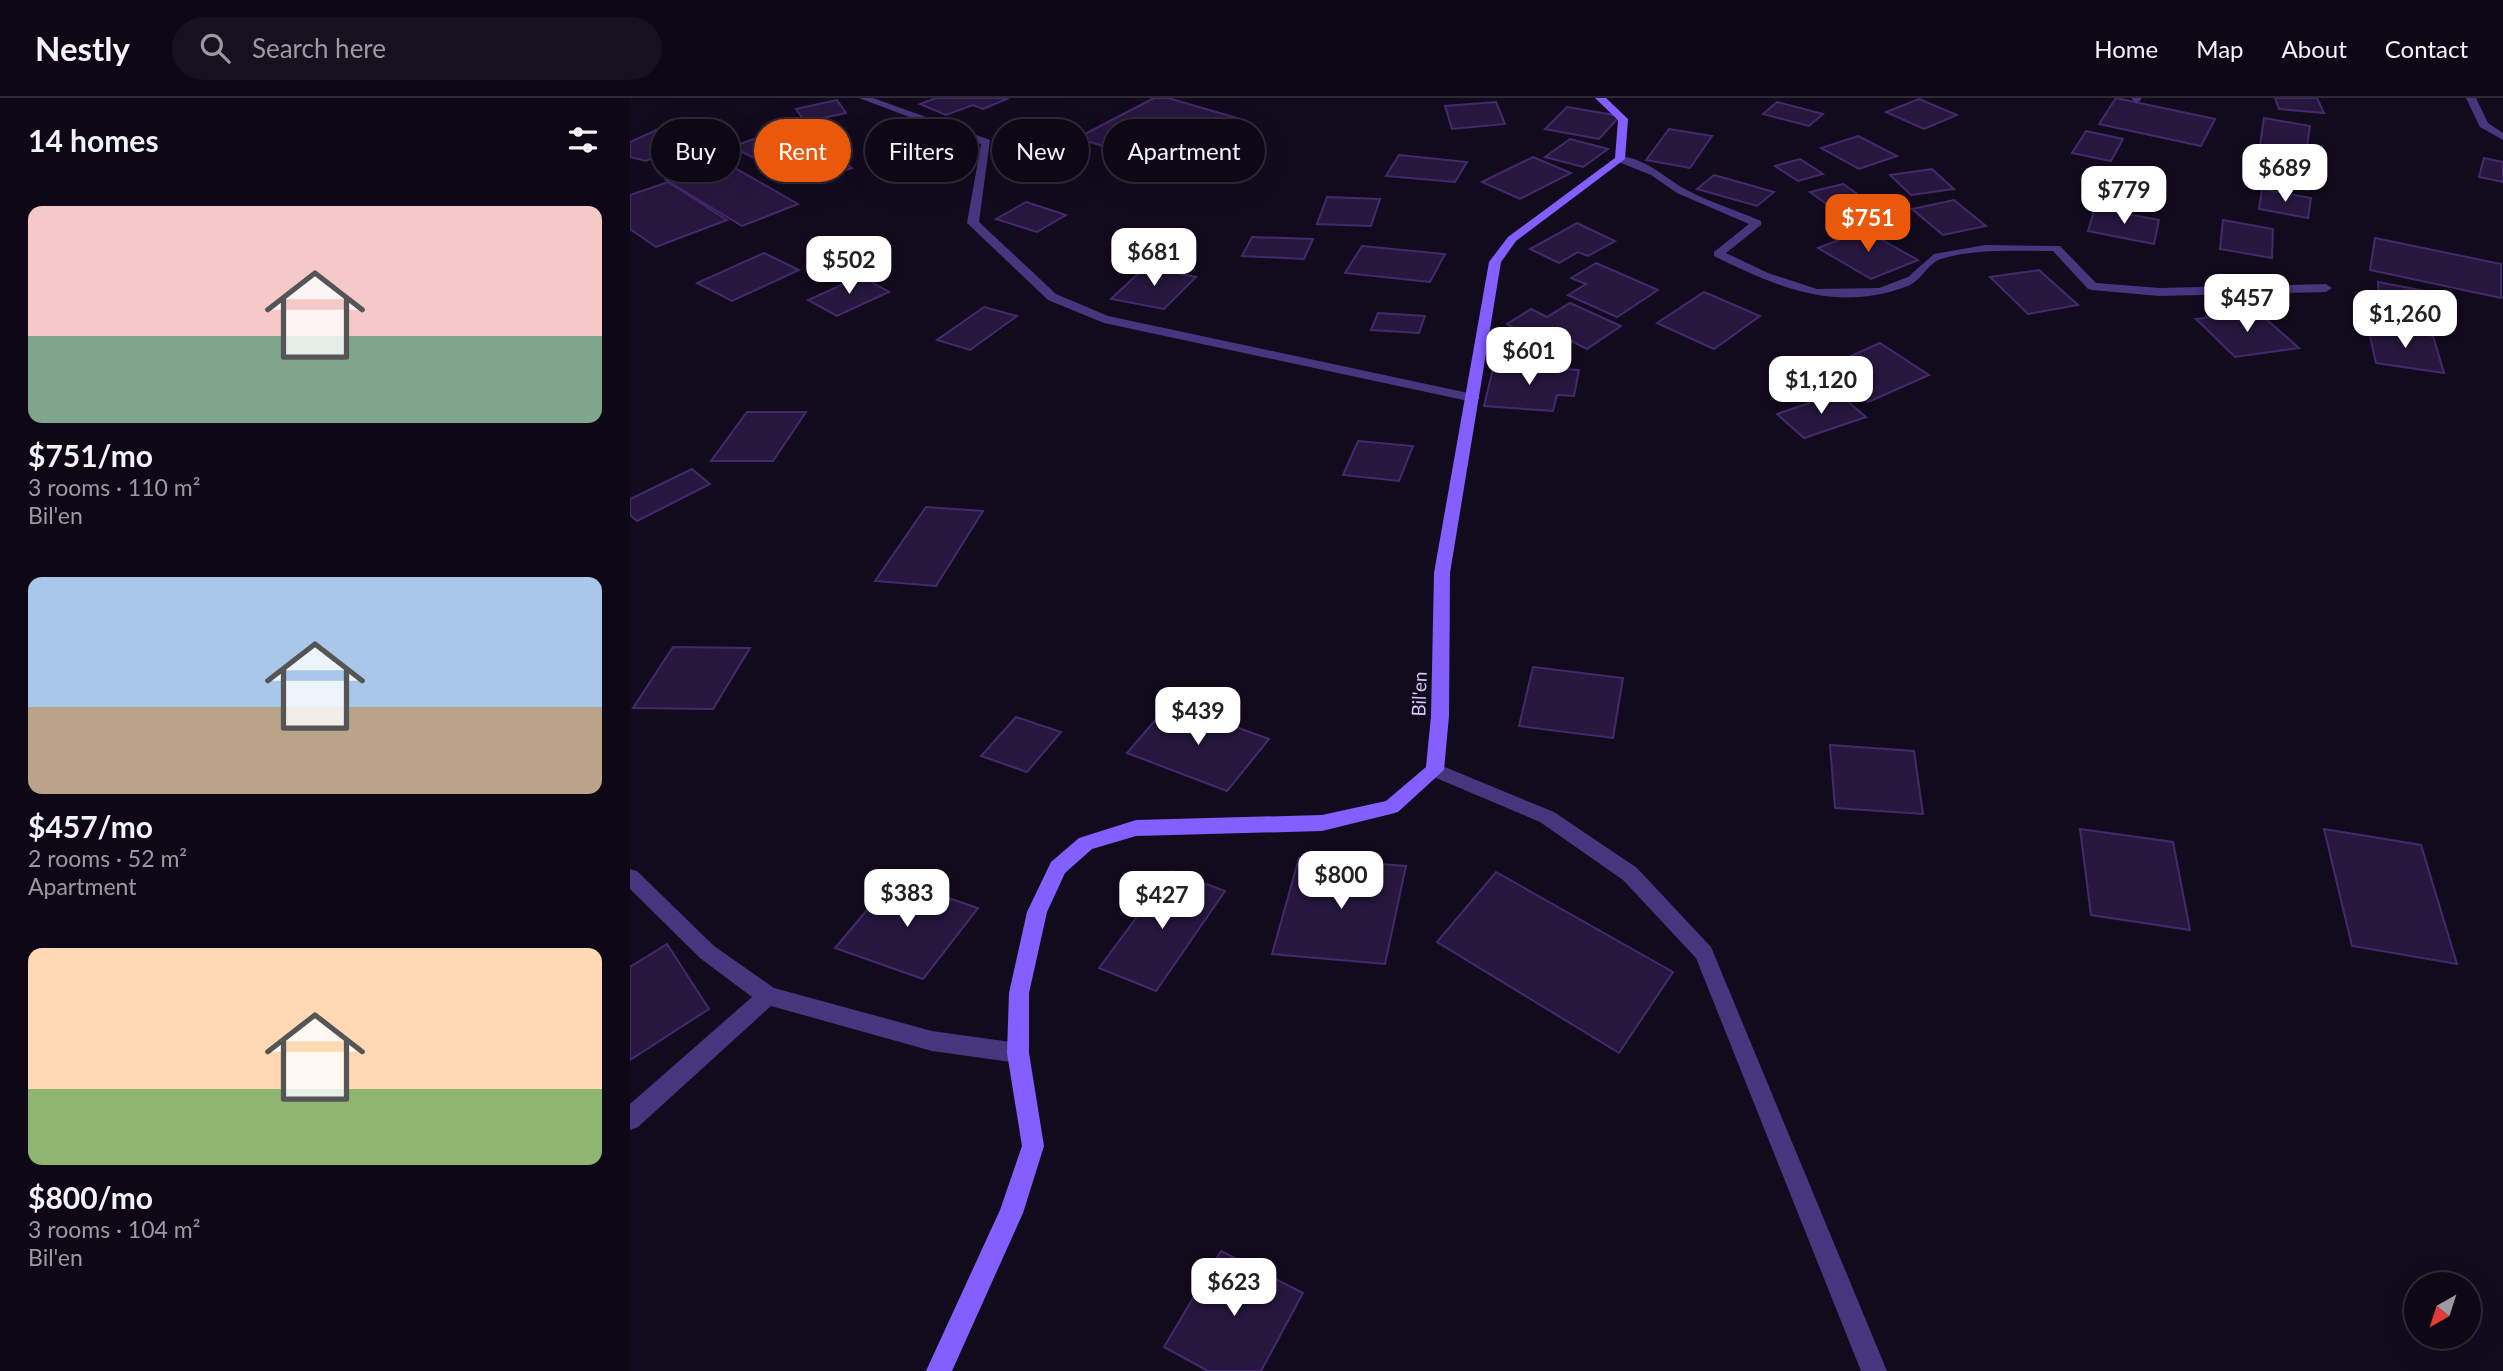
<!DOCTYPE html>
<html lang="en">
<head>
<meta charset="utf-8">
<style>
	:root { --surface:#0e0816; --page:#17111f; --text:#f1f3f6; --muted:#9b9aa1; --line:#2e2935; --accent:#ea580c }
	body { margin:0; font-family:Lato,sans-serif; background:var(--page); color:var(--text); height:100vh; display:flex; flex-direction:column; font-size:26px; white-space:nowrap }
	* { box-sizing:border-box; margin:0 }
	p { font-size:23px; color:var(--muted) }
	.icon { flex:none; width:38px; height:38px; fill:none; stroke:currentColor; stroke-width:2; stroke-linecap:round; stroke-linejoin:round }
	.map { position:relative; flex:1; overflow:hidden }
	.side { display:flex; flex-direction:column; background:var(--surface); width:630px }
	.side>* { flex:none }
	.banner { position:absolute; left:21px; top:21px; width:665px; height:63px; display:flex; gap:14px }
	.needle { width:46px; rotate:219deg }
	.controls { position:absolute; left:1774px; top:1174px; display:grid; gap:14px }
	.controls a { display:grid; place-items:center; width:77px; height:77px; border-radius:50%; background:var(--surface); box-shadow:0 7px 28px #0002,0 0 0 2px var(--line); font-size:35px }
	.price { position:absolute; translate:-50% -60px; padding:0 16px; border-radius:14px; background:#fff; color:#222; font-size:23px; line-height:46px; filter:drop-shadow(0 2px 4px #0008) }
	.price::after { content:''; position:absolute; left:50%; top:42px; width:21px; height:16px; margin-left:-10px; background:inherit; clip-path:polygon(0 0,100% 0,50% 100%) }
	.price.selected { background:var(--accent); color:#fff }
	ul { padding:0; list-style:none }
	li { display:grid; align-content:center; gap:14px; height:371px; padding:0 28px }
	li span { display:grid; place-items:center; height:217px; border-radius:14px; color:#555 }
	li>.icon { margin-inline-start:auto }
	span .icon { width:126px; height:126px; fill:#fffc; stroke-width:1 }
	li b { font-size:30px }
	h2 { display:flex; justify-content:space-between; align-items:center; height:84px; padding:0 28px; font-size:30px }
	.pill { padding:0 24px; border-radius:32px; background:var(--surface); box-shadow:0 7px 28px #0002,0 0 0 2px var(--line); font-size:24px; line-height:63px }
	.pill.selected { background:var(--accent); color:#fff }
	header { display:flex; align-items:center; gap:42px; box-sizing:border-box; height:98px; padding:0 35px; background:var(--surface); border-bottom:2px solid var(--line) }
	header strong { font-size:33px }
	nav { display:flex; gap:38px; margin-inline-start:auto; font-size:24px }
	.search { width:490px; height:63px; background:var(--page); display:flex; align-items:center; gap:18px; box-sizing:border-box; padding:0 24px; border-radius:38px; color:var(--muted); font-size:26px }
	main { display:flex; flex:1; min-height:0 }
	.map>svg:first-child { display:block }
	.building { fill:#27173f; stroke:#44286c; stroke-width:2 }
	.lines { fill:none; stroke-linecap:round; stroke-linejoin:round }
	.lane { fill:#47357e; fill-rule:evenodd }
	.street { fill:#47357e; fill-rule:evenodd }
	.secondary { fill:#845fff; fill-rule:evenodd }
	.labels { text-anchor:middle; stroke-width:6; stroke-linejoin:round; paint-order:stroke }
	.street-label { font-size:19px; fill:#dac8ff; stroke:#120b1e }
</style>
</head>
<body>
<header>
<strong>Nestly</strong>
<div class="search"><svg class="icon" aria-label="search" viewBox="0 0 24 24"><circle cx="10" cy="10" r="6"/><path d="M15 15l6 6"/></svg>Search here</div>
<nav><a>Home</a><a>Map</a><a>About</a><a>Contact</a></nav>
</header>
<main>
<section class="side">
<h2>14 homes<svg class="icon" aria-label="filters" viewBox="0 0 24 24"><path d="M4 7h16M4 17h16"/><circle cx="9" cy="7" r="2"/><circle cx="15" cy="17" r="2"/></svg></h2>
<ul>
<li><span style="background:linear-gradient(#f6c9c9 60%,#7fa58c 0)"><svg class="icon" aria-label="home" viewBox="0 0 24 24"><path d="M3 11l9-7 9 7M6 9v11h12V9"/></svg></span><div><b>$751/mo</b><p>3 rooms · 110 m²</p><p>Bil'en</p></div></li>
<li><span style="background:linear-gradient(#a9c7e8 60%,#b9a48a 0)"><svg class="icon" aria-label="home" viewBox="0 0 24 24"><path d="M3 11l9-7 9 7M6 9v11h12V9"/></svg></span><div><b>$457/mo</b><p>2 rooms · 52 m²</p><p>Apartment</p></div></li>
<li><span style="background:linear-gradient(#ffd9b3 65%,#8fb573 0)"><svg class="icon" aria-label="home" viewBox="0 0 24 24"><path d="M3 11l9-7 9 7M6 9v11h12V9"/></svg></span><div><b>$800/mo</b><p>3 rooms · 104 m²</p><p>Bil'en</p></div></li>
</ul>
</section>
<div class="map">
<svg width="1873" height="1273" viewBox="0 0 1873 1273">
	<rect width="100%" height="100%" fill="#120b1e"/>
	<g class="building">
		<polygon points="306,0 379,0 353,11 343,7 316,17 290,6"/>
		<polygon points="524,0 538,0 614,22 534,67 447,40"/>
		<polygon points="1486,0 1585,21 1571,48 1469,26"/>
		<polygon points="1645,0 1687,0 1694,15 1649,11"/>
		<polygon points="1289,1 1327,17 1294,31 1256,14"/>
		<polygon points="207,2 216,15 175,24 166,11"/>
		<polygon points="866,4 875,26 822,31 815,8"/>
		<polygon points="1147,4 1193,16 1179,28 1133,16"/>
		<polygon points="937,9 990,18 969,41 915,31"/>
		<polygon points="1634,20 1680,28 1676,55 1630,47"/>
		<polygon points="46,23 81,32 16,63 0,59 0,44"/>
		<polygon points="1039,31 1082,38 1060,70 1016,62"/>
		<polygon points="1456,33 1493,41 1481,63 1442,55"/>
		<polygon points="135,37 160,49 128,62 102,49"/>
		<polygon points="1228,38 1267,58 1229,71 1191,50"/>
		<polygon points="940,41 978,51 953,69 915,59"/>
		<polygon points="198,50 222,70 174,85 150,64"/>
		<polygon points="769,57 837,64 825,84 756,78"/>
		<polygon points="903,59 941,75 890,101 852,84"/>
		<polygon points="1854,60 1873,64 1873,84 1849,79"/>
		<polygon points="1170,61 1193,76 1168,83 1145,68"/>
		<polygon points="91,62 168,106 112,128 36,82"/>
		<polygon points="1639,63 1683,72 1678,92 1633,83"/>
		<polygon points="1302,71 1324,91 1281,97 1260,77"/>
		<polygon points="1084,77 1144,94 1127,108 1067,91"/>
		<polygon points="38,84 97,122 26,149 0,131 0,97"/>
		<polygon points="1213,86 1250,112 1217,121 1180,94"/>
		<polygon points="1632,91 1681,100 1678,120 1629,111"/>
		<polygon points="697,99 750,101 741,128 687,126"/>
		<polygon points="1324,102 1356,128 1313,137 1282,111"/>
		<polygon points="396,104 436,117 407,134 366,121"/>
		<polygon points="1465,110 1529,122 1524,146 1458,133"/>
		<polygon points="1593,122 1643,131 1642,160 1590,151"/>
		<polygon points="947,125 985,143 958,158 948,154 929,165 900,151"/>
		<polygon points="1234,132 1288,162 1241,181 1188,150"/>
		<polygon points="622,139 683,141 674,161 612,158"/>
		<polygon points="1745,140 1871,166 1871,200 1740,172"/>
		<polygon points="732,148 815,156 800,184 715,175"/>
		<polygon points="134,155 169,172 102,203 67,185"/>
		<polygon points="966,165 1028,192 987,219 938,197 956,186 941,180"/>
		<polygon points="514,170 566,179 534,211 481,201"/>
		<polygon points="1409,172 1448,207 1398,216 1360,179"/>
		<polygon points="231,178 259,194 207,218 178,202"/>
		<polygon points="1748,184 1811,196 1812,217 1749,205"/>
		<polygon points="1074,194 1130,218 1084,251 1027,225"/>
		<polygon points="940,205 991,228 957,251 941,243 910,262 869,242 886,231 877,226 901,211 917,219"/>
		<polygon points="354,209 387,218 340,252 307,242"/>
		<polygon points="1627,213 1669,250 1605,259 1566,221"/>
		<polygon points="748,215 795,218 789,235 741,232"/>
		<polygon points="1738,229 1803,238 1814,275 1746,265"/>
		<polygon points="1250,245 1299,277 1238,304 1195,274 1226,261 1221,258"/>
		<polygon points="864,267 949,272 944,298 927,297 923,313 854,308"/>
		<polygon points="1208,295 1236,319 1174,340 1147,316"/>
		<polygon points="117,314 176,314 143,363 81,363"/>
		<polygon points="728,343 783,348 769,383 713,377"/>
		<polygon points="62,371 80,386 7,423 0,417 0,401"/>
		<polygon points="296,409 353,413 306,488 245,483"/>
		<polygon points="43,549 120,550 83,611 3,610"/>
		<polygon points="903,569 993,580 983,640 889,628"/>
		<polygon points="540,605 639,641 597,693 497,655"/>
		<polygon points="386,619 431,634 397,674 351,658"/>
		<polygon points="1200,647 1284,653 1293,716 1205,710"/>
		<polygon points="1450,731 1543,744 1560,832 1461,817"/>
		<polygon points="1694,731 1791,747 1827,866 1722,848"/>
		<polygon points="669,760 776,768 755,866 642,856"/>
		<polygon points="541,773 595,793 526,893 469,870"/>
		<polygon points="866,774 1043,874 989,955 807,844"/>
		<polygon points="263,781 348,810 293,881 205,850"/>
		<polygon points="37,846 79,911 0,962 0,869"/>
		<polygon points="591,1153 673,1195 631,1273 578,1273 534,1249"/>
	</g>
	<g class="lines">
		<polygon class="lane" points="1836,0 1846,0 1858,25 1873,35 1873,42 1850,29"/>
		<g class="street">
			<polygon points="229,0 243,0 360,42 349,124 426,196 478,218 843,296 850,300 843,304 474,225 418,202 337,125 351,46"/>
			<polygon points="1501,0 1511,0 1511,2 1506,5"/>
			<path d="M986,59C1011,56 1035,80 1055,91C1079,104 1106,112 1131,123V127L1096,155L1138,175L1187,191L1249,190L1278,179L1304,156L1355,147L1430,148L1466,185L1529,190L1696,186L1702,190L1696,194L1529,198L1462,192L1458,191L1423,153C1386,153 1346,150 1311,161C1298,165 1292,182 1278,188C1206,215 1149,190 1084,158V154L1119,126L1047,95L1021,77L986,63Z"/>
			<polygon points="805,665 924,714 1007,770 1081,849 1257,1273 1231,1273 1066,860 993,782 910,724 799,677 796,672 799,667"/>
			<polygon points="0,771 7,773 84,848 144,890 302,933 388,945 396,948 399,955 396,962 388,965 302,953 141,908 8,1029 0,1032 0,1006 122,899 70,860 0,791"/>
		</g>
		<polygon class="secondary" points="965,0 976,0 998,21 995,61 886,143 871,164 820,475 819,618 814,672 768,714 761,716 692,733 506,738 462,751 435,775 417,814 399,895 399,955 414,1048 393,1115 322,1273 296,1273 370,1112 392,1048 377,955 379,895 397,814 421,764 449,740 506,722 692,717 756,703 796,669 801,618 804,475 859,164 878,139 985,60 988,22"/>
	</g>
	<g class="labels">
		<g class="street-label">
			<text transform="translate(789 596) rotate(-88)" y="7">Bil'en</text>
		</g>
	</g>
</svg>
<div class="controls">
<a><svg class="needle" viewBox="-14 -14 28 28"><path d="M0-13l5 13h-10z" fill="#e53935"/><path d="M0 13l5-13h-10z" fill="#9b9aa1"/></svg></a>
</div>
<b class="price" style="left:1655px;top:106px">$689</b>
<b class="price" style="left:1494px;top:128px">$779</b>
<b class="price selected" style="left:1238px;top:156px">$751</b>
<b class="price" style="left:524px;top:190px">$681</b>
<b class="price" style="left:219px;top:198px">$502</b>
<b class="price" style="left:1617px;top:236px">$457</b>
<b class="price" style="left:1775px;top:252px">$1,260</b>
<b class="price" style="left:899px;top:289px">$601</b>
<b class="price" style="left:1191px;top:318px">$1,120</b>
<b class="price" style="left:568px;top:649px">$439</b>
<b class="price" style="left:711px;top:813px">$800</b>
<b class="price" style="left:277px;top:831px">$383</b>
<b class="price" style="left:532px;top:833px">$427</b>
<b class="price" style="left:604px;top:1220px">$623</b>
<div class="banner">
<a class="pill">Buy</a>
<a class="pill selected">Rent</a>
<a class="pill">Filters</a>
<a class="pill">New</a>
<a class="pill">Apartment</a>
</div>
</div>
</main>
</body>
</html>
